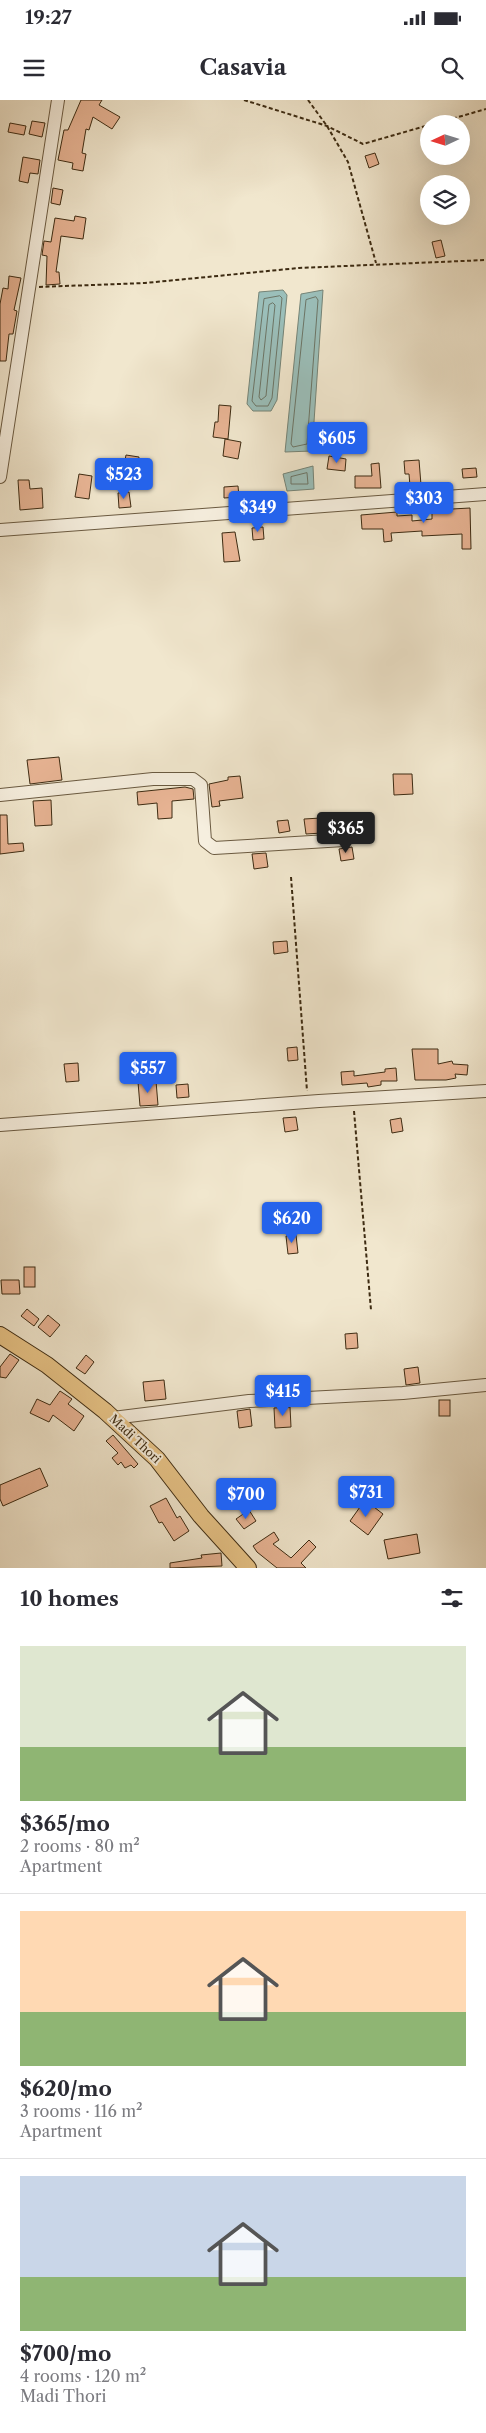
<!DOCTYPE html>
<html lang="en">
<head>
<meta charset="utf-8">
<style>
	:root { --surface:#fff; --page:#f2f2f3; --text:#2b2b33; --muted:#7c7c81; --line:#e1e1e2; --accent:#2563eb }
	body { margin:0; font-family:"Libre Caslon Text",serif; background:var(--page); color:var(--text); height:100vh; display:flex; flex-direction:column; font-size:19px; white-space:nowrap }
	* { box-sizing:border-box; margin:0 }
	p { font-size:16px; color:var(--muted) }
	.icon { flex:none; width:28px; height:28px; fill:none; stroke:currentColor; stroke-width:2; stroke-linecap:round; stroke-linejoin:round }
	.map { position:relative; height:1468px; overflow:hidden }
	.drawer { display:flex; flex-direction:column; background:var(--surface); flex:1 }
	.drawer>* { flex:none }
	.needle { width:32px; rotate:266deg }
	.fabs { position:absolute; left:420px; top:15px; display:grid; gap:10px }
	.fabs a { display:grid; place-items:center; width:50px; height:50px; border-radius:50%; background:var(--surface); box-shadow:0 5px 20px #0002; font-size:25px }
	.price { position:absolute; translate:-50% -42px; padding:0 11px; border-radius:5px; background:var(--accent); color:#fff; font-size:16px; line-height:32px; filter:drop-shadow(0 1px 2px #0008) }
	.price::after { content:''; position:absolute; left:50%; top:30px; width:15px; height:11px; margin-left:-8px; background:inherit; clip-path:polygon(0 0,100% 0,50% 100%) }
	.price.active { background:#222; color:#fff }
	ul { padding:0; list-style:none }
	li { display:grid; align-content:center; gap:10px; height:265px; padding:0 20px }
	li+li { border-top:1px solid var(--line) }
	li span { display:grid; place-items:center; height:155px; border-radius:0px; color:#555 }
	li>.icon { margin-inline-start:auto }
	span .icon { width:90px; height:90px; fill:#fffc; stroke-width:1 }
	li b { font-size:21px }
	h2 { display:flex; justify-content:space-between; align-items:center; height:60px; padding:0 20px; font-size:21px }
	.status { display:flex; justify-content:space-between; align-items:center; height:35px; padding:0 25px; background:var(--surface); direction:ltr }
	.status svg { height:14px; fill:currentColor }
	header { display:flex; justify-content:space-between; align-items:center; height:65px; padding:0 20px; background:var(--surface); font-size:22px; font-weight:800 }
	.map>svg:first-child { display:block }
	.water { fill:#9bbfba; stroke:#758477 }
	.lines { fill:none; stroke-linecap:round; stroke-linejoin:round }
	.shore { stroke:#6c7566; stroke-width:1 }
	.building { fill:#e8b494; stroke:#3d2b12 }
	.minor-casing { stroke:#6a5a41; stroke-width:14 }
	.major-casing { stroke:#3d2b12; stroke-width:18 }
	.path { stroke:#3d2b12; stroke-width:2; stroke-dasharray:4 2.5; stroke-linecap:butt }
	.minor { stroke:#f6efdf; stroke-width:12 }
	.major { stroke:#e8c487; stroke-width:16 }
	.labels { text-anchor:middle; stroke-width:4; stroke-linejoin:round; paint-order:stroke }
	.street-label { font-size:12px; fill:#3d2b12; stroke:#f6efdf }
</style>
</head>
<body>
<div class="status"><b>19:27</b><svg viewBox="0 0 49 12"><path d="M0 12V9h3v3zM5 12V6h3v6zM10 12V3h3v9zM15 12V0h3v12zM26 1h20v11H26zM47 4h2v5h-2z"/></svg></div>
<header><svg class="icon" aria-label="menu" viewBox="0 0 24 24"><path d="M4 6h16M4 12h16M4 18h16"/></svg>Casavia<svg class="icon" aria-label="search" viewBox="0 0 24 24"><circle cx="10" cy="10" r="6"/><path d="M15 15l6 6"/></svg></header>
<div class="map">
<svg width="486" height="1468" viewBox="0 0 486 1468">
	<rect width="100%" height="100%" fill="#f1e7ce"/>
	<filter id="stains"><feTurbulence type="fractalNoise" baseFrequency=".004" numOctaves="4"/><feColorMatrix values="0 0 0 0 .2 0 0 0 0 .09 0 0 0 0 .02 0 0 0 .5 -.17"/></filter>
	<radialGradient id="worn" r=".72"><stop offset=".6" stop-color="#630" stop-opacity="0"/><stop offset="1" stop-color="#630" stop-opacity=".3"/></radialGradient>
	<g class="water">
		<polygon points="283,190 287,195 277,300 271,311 253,311 247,304 259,192"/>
		<polygon points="323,190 312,351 285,352 301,194"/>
		<polygon points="313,366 314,389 287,391 283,374"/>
	</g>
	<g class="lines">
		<g class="shore">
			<polygon points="280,196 282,198 272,298 268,306 256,306 252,301 264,199"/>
			<polygon points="316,197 318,200 307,344 293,347 291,344 306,200"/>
			<polygon points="273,203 275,205 266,296 261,300 259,297 269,205"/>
			<polygon points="307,373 308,384 291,384 291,377"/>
		</g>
	</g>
	<g class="building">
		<polygon points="81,0 102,0 99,5 120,17 112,29 93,17 89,30 86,29 82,53 86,54 83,71 72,69 73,63 58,60 64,30 68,30"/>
		<polygon points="32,21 45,23 42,37 29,34"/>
		<polygon points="10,23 26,26 24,35 8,32"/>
		<polygon points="375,53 379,64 369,68 365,56"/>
		<polygon points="23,57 40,60 38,74 30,73 28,83 19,81"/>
		<polygon points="53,88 63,90 60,105 51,103"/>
		<polygon points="75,116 86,118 83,139 61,136 56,172 59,172 60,184 46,185 47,156 42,155 44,141 51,142 55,118 74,121"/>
		<polygon points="441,140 445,156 436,158 432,142"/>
		<polygon points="9,176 21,178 14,210 17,211 13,234 9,234 6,261 0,261 0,204 3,188 8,189"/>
		<polygon points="219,305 231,306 228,339 213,337 215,322 218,322"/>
		<polygon points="225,339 241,342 238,359 223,356"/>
		<polygon points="126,355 139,357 136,378 122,376"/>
		<polygon points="329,356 346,359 345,371 327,369"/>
		<polygon points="419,360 421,385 410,386 409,374 405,374 404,361"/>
		<polygon points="379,363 381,388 355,388 355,376 372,376 371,364"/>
		<polygon points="476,368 477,377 463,378 462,369"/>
		<polygon points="79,374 92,376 89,399 75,397"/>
		<polygon points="18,380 29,380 30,389 42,388 43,408 20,410"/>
		<polygon points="238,386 239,397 224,398 224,387"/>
		<polygon points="129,392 131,407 119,408 118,393"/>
		<polygon points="451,406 452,409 470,408 471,449 462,449 462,434 422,436 422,431 391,433 392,441 384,442 383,429 362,429 361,415 397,412 397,416 412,415 412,421 432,419 432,407"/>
		<polygon points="263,427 264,439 253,440 252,428"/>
		<polygon points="235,432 240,461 224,462 222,433"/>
		<polygon points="59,657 62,680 30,684 27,660"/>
		<polygon points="393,674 412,674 413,694 394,695"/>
		<polygon points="240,676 243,698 219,701 220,706 212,707 209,684 228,680 228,677"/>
		<polygon points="185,687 193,689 194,699 172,701 172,718 158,719 157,703 138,705 137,692"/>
		<polygon points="51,700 52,725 35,726 33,701"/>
		<polygon points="0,715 7,715 8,744 23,743 24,751 0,754"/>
		<polygon points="321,718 322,733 306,734 304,719"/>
		<polygon points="288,720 290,731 279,733 277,721"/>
		<polygon points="352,747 354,759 341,761 339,749"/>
		<polygon points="266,753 268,767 254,769 252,754"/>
		<polygon points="287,841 288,852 274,854 273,842"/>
		<polygon points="297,947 298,960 288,961 287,948"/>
		<polygon points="412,949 438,949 438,964 452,961 453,964 468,965 467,975 455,974 456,978 446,980 415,980"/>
		<polygon points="78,963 79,981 66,982 64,964"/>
		<polygon points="396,968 397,981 381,981 381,985 368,987 367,983 342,985 341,972 354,971 354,976 385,972 385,969"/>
		<polygon points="156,981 158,1005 140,1006 138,982"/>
		<polygon points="188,984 189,997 177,998 176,985"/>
		<polygon points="296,1017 298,1030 285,1032 283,1018"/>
		<polygon points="401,1018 403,1031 392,1033 390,1020"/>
		<polygon points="296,1135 298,1153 288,1154 286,1136"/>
		<rect x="24" y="1167" width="11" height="20"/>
		<polygon points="1,1180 19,1180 20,1194 2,1194"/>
		<polygon points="27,1209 39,1219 34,1226 21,1216"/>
		<polygon points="48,1215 60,1225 50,1237 38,1227"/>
		<polygon points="357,1233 358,1248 346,1249 345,1234"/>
		<polygon points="10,1254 19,1260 6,1278 0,1277 0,1267"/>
		<polygon points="86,1255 94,1262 85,1274 76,1268"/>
		<polygon points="418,1267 420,1283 406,1285 404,1269"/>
		<polygon points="164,1280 166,1299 145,1301 143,1282"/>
		<polygon points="60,1291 72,1299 68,1304 84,1316 74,1331 53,1315 49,1322 30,1313 37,1299 50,1305"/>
		<rect x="439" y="1300" width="11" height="16"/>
		<polygon points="290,1307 291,1327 275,1328 274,1308"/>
		<polygon points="250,1309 252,1326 239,1328 237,1311"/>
		<polygon points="113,1335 138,1364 134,1368 131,1365 125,1368 121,1362 118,1365 112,1358 118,1353 106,1341"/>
		<polygon points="40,1368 48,1386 3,1406 0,1399 0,1385"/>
		<polygon points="166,1398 177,1418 180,1416 189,1431 174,1441 162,1422 159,1423 150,1406"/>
		<polygon points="365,1400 383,1414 368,1435 350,1421"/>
		<polygon points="249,1410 256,1421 244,1429 236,1419"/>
		<polygon points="274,1432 279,1440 273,1444 291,1458 309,1440 316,1447 301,1463 306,1468 277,1468 257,1452 253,1446"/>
		<polygon points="417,1434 420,1453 388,1459 384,1440"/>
		<polygon points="221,1453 222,1466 170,1468 170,1463 202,1458 201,1455"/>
	</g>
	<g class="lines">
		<g class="minor-casing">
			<g id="minor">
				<polyline points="0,377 58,0"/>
				<polyline points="0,430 486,394"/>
				<polyline points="0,695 153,679 193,679 201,685 205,741 214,748 344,740"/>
				<polyline points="0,1025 319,1001 486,991"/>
				<polyline points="113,1318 249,1301 403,1293 486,1285"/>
			</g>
		</g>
		<g class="major-casing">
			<polyline id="major" points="0,1235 47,1265 105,1311 157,1359 201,1416 248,1468"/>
		</g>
		<g class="path">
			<polyline points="244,0 327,26 363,44 429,25"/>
			<polyline points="308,0 327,26 348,62 376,163"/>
			<polyline points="434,24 486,9"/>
			<polyline points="39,187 145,183 299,168 486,160"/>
			<polyline points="291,777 307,991"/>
			<polyline points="354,1011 371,1210"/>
		</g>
		<use href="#minor" class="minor"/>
		<use href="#major" class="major"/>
	</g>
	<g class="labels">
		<g class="street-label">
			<text transform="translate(135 1339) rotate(43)" y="4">Madi Thori</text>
		</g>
	</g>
	<rect width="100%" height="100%" filter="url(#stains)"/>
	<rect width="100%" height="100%" fill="url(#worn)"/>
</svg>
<div class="fabs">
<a><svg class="needle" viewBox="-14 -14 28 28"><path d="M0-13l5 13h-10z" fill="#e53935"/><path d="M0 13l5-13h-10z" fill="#7c7c81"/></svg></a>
<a><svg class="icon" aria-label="layers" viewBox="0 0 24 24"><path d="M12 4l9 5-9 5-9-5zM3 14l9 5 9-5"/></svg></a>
</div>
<b class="price" style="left:337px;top:364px">$605</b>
<b class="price" style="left:124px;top:400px">$523</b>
<b class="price" style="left:424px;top:424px">$303</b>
<b class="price" style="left:258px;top:433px">$349</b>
<b class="price active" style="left:346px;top:754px">$365</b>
<b class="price" style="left:148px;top:994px">$557</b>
<b class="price" style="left:292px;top:1144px">$620</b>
<b class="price" style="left:283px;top:1317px">$415</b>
<b class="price" style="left:366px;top:1418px">$731</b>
<b class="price" style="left:246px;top:1420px">$700</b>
</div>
<section class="drawer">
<h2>10 homes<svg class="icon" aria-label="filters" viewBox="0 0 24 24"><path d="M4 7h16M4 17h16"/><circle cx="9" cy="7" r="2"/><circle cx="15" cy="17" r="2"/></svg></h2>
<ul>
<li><span style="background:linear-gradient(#dfe7d0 65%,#8fb573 0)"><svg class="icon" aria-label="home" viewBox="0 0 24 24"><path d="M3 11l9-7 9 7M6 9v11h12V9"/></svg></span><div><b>$365/mo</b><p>2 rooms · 80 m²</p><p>Apartment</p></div></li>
<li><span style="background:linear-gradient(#ffd9b3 65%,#8fb573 0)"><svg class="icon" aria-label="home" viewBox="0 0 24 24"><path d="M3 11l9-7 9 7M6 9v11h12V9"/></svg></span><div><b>$620/mo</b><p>3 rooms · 116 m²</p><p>Apartment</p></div></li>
<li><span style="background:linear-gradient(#c9d6e8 65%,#8fb573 0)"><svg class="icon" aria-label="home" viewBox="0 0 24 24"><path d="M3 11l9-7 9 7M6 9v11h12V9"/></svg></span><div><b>$700/mo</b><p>4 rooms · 120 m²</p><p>Madi Thori</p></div></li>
</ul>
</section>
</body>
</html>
